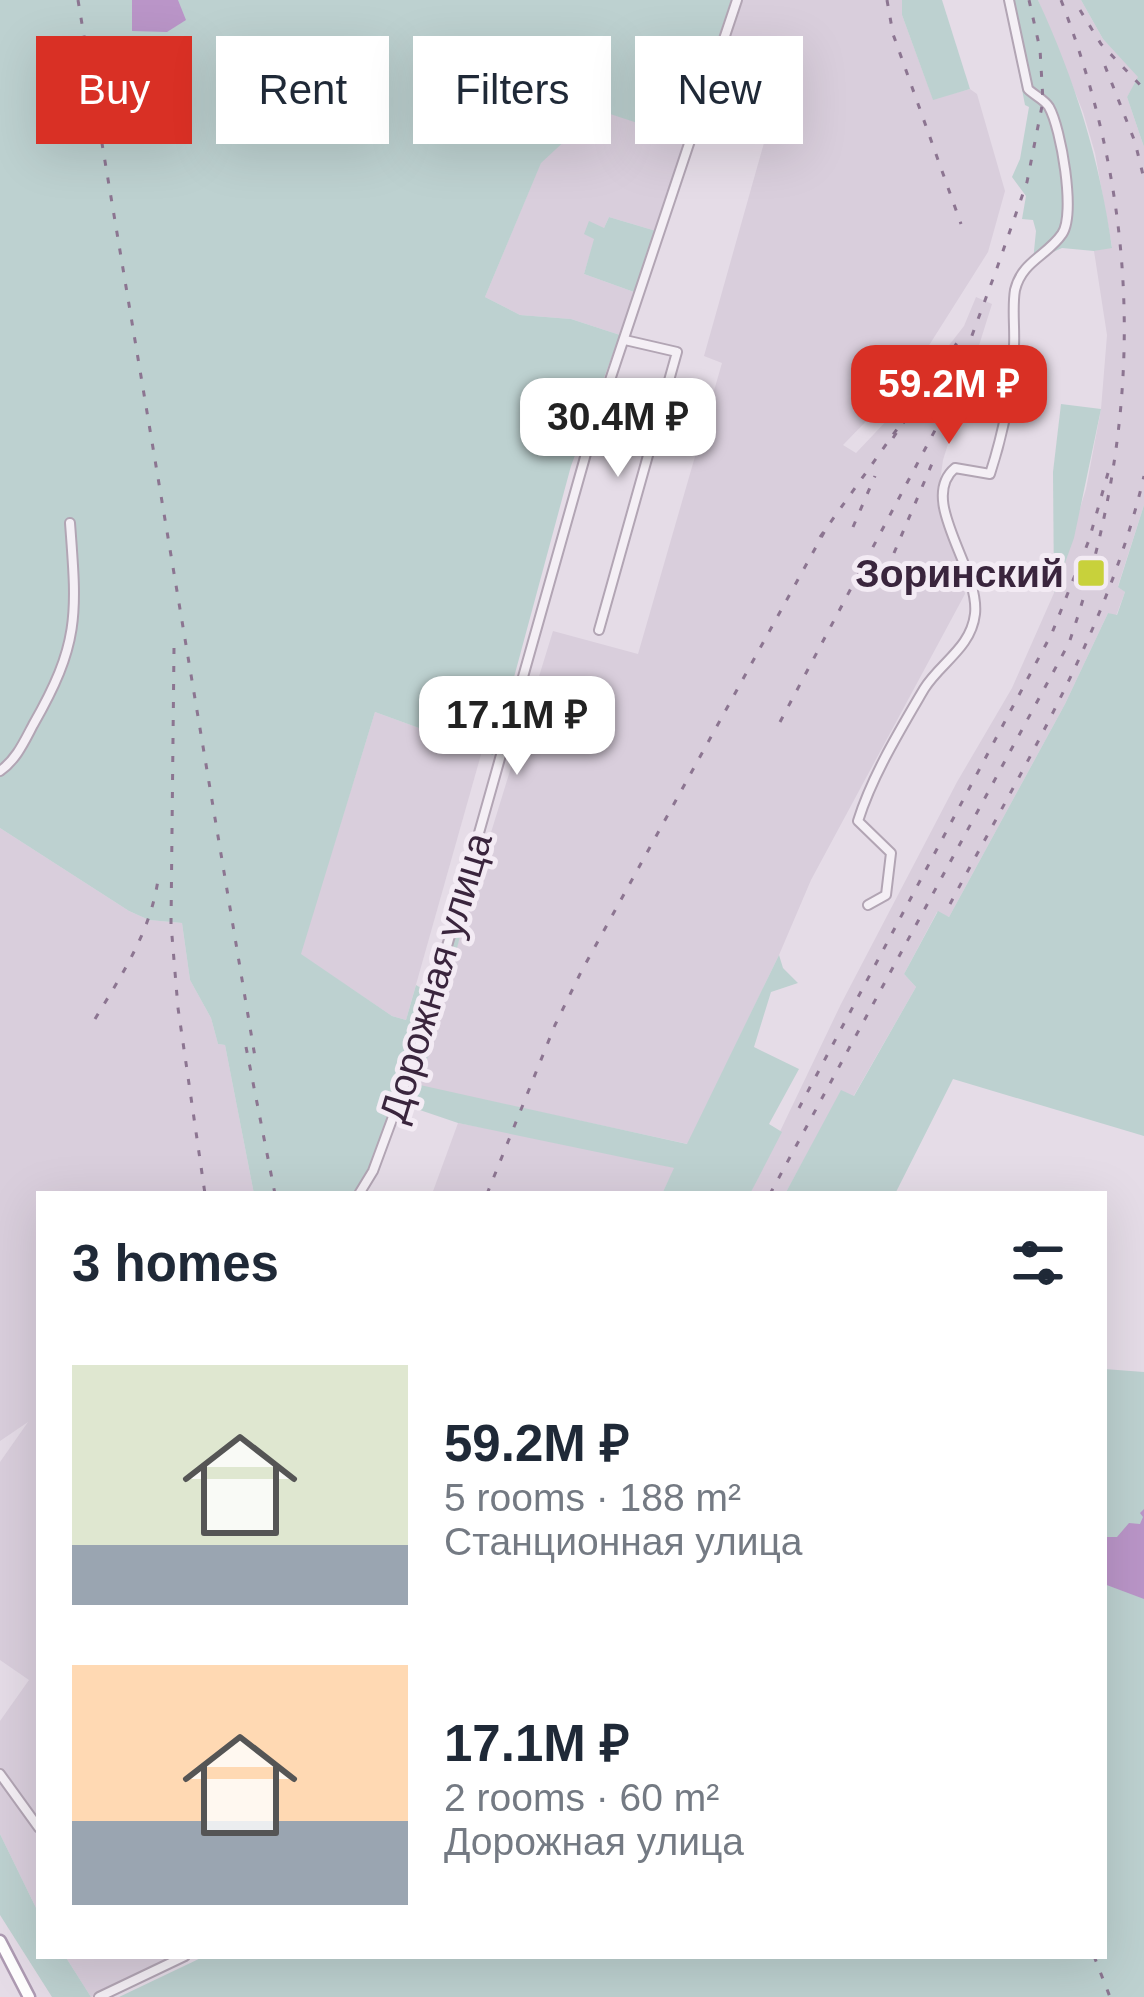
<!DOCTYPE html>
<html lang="en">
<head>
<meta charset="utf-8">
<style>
	:root { --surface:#fff; --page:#f2f2f3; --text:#1f2937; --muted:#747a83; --accent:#d93025 }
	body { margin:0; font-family:Arial,sans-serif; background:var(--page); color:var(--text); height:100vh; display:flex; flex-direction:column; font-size:45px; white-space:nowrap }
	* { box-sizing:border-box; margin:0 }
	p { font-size:39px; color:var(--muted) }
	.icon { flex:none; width:66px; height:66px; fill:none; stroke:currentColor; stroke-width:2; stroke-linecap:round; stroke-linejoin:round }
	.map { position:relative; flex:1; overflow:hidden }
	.side { position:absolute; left:36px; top:1191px; width:1071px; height:768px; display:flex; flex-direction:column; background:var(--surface); border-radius:0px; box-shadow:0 12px 48px #0002 }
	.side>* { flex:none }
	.guide { position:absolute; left:36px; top:36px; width:1074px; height:108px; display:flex; gap:24px }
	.price { position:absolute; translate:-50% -102px; padding:0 27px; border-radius:24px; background:#fff; color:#222; font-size:39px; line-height:78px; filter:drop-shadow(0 3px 6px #0008) }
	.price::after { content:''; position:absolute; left:50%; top:72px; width:36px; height:27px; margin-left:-18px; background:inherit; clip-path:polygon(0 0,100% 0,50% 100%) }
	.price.selected { background:var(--accent); color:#fff }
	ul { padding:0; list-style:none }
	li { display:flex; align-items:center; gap:36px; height:300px; padding:0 36px }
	li span { display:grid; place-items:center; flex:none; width:336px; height:240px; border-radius:0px; color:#555 }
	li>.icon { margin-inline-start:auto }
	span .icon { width:144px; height:144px; fill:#fffc; stroke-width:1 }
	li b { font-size:51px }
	h2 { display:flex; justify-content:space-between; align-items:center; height:144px; padding:0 36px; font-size:51px }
	.tag { padding:0 42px; border-radius:0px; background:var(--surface); box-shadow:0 12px 48px #0002; font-size:42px; line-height:108px }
	.tag.selected { background:var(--accent); color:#fff }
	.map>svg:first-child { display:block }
	.built { fill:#d9cedc }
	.green { fill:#bdd1d0 }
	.water { fill:#ba95c8 }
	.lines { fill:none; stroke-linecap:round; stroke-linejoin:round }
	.minor-casing { stroke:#b2a5b4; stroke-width:12 }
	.major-casing { stroke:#ae9bb3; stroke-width:15 }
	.minor { stroke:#f4eff5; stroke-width:8 }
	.major { stroke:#fff; stroke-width:10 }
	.rail { stroke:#8c7591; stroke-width:3; stroke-dasharray:6 12; stroke-linecap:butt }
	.poi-dot { fill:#c8d13b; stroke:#f3ebf4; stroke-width:4.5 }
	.labels { text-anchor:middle; stroke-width:10; stroke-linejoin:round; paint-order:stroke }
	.poi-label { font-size:39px; font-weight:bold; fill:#3a253d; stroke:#f3ebf4; text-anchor:end }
	.street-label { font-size:39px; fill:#3a253d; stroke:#f3ebf4 }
</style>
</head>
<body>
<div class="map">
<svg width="1144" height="1997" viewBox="0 0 1144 1997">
	<rect width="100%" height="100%" fill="#e5dce7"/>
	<g class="built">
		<polygon points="743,0 902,0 902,15 933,99 970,89 977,94 1005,191 988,252 909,377 843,445 856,453 908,398 964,326 976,297 992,304 943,460 937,503 961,569 965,594 811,880 779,955 688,1144 419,1086 465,917 553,631 638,654 722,363 704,356 771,118 710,99"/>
		<polygon points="1038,0 1081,0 1103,39 1139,77 1127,97 1144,147 1144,505 1118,586 1125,592 1116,616 1108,613 1065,704 949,917 937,912 904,974 916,987 853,1097 842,1091 785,1194 750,1194 841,1004 957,782 1012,688 1054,593 1086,489 1101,409 1107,335 1094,251 1112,247 1095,153 1083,112"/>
		<polygon points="598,109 686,139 656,231 609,217 604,228 585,234 595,238 584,274 634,292 620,335 571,319 520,315 485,297 541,162"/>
		<polygon points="375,712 482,751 406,1020 392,1016 300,954"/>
		<polygon points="0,828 129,911 149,920 182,923 190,980 211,1018 218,1044 225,1045 254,1194 39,1194 39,1914 0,1834 0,1721 29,1680 0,1660 0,1462 28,1422 0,1441"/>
		<polygon points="458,1123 590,1148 675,1168 662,1194 432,1194"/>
		<polygon points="65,1956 177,1956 91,1997"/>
	</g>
	<g class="green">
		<polygon points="0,0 731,0 686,139 598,110 541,163 485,297 520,315 571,319 620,335 571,466 493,755 375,712 301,954 392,1016 406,1020 416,985 421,988 403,1074 409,1080 457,920 464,922 420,1085 687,1144 779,955 783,968 798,983 771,992 754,1047 799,1069 769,1124 782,1132 750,1194 662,1194 674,1168 458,1123 411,1107 402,1110 364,1194 254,1194 225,1045 218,1044 211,1018 190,980 182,923 149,920 129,911 0,828"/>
		<polygon points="902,0 942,0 970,89 933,100 902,15"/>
		<path d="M1005,0H1038C1075,80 1100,160 1112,248L1094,251L1062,248L1033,261L1036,231L1033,220L1022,219L1026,196L1012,177L1020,159L1029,107L1025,105Z"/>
		<polygon points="1081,0 1144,0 1144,147 1127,97 1138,77 1103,39"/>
		<polygon points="609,217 656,231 634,292 584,274 594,239 584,234 589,221 604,228"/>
		<polygon points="1061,404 1101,409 1074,538 1054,593 1053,472"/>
		<polygon points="1144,505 1144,1136 953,1079 895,1194 785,1194 841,1090 854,1096 916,987 904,974 938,911 949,917 1065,704 1108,613 1117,615 1125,592 1118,587"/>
		<polygon points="1104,1369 1144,1372 1144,1997 119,1997 205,1956 1104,1956"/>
		<polygon points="0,1834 39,1914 39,1956 65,1956 91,1997 52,1997 0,1915"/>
	</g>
	<g class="water">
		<polygon points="132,0 178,0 186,20 167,32 132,31"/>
		<polygon points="1144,1509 1144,1599 1104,1584 1104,1537 1117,1537 1129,1523 1140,1524 1143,1517 1140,1513"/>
	</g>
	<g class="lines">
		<g class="minor-casing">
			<g id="minor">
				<polyline points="599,630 677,352 625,340"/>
				<path d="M0,771C16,760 24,742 33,725C80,643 77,615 70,523"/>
				<path d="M868,905L886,895L891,853L858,821C872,776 900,730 924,689C940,663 971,648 975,614C980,568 917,500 955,468L990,474C1003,434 1012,388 1014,346C1015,328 1012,307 1015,290C1022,261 1047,256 1062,234C1076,214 1061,128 1049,107C1044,99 1035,96 1028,89L1009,0"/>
				<polyline points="359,1194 373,1171 418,1049 589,443 737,0"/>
				<polyline points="0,1774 39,1828"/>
				<polyline points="99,1997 185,1956"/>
			</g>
		</g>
		<g class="major-casing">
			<polyline id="major" points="0,1941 29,1997"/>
		</g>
		<use href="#minor" class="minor"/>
		<use href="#major" class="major"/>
		<g class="rail">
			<polyline points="78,0 256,1063"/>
			<polyline points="887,0 893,34 961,224"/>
			<polyline points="1080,10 1101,44 1144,89"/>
			<polyline points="1105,66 1135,142 1144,179"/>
			<polyline points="893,438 963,334"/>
			<polyline points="853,527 875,476"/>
			<polyline points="820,537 900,425"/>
			<polyline points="894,553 934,459"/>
			<polyline points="174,648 171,924 178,1008 205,1194"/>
			<polyline points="780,722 941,419 997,268 1027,182 1043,101 1040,49 1029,0"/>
			<path d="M950,904C1024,765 1108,631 1144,476"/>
			<path d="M95,1019C124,971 153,928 159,872"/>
			<polyline points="246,1047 275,1194"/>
			<polyline points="799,1108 1052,633 1089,540 1108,473"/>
			<polyline points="487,1194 555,1025 581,972 827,527"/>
			<path d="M770,1194L1069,643C1144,425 1144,216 1061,0"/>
			<polyline points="1094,1956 1110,1997"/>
		</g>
	</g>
	<rect class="poi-dot" x="1076" y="558" width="30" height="30" rx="6"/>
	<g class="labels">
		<g class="poi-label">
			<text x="1064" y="587">Зоринский</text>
		</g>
		<g class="street-label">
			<text transform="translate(435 977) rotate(-73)" y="14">Дорожная улица</text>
		</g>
	</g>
</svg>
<b class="price selected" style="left:949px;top:447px">59.2M ₽</b>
<b class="price" style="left:618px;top:480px">30.4M ₽</b>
<b class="price" style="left:517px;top:778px">17.1M ₽</b>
<div class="guide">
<a class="tag selected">Buy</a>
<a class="tag">Rent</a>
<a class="tag">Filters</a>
<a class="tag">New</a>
</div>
<section class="side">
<h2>3 homes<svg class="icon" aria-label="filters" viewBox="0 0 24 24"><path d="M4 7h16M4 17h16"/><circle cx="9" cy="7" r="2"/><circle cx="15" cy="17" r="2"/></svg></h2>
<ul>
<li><span style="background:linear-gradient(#dfe7d0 75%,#9aa5b1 0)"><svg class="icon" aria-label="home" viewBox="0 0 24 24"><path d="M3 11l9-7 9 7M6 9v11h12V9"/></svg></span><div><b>59.2M ₽</b><p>5 rooms · 188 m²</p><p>Станционная улица</p></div></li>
<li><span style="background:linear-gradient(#ffd9b3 65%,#9aa5b1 0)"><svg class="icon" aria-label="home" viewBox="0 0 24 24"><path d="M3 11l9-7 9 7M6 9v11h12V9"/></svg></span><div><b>17.1M ₽</b><p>2 rooms · 60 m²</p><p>Дорожная улица</p></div></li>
</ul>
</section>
</div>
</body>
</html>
